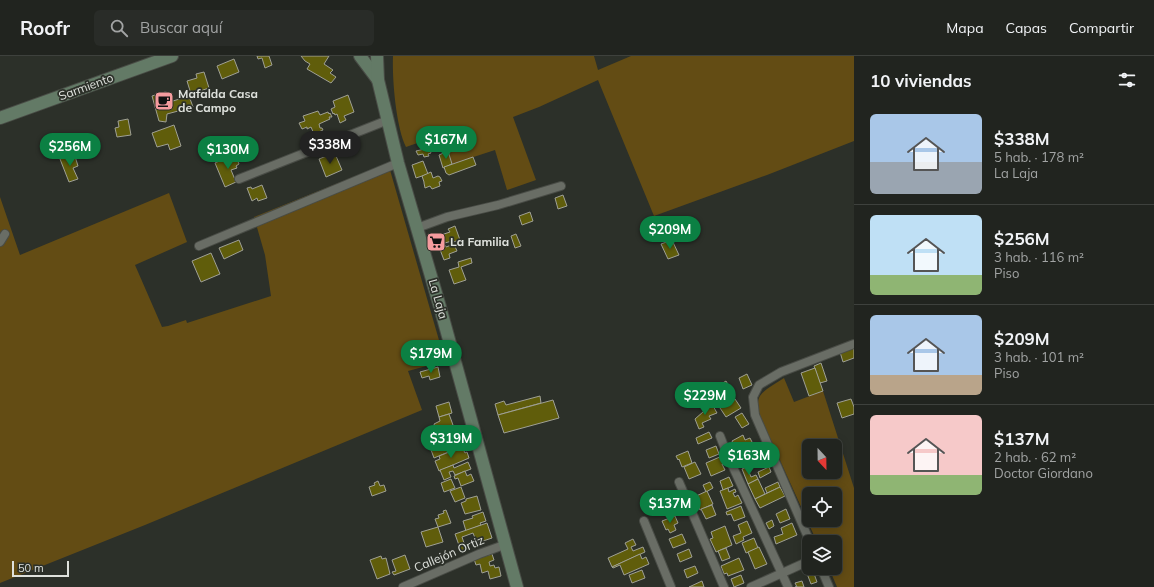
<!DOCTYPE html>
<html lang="es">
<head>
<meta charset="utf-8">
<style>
	:root { --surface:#21241f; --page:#292c28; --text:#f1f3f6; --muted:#a2a4a4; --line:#3e413d; --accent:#0b8043 }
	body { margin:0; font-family:Mulish,sans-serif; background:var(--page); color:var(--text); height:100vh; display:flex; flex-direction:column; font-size:15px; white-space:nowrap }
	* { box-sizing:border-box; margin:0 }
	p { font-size:13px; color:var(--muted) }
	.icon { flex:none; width:22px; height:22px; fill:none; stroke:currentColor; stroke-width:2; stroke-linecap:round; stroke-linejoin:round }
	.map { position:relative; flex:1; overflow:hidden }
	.panel { display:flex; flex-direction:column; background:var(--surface); width:300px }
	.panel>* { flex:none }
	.needle { width:26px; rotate:158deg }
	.tools { position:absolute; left:802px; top:383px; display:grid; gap:8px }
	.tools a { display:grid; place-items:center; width:40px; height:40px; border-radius:6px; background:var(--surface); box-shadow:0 2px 10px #0003,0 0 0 1px var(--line); font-size:20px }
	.scale { position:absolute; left:12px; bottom:10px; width:57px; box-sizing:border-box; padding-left:4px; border:2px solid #dee1dc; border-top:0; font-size:11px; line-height:14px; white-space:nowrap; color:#dee1dc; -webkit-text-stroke:3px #2c3029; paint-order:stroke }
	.price { position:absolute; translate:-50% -34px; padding:0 9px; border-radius:14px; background:var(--accent); color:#fff; font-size:13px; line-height:26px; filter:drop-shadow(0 1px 2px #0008) }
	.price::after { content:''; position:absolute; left:50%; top:24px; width:12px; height:9px; margin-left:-6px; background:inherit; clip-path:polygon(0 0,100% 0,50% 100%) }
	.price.active { background:#222; color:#fff }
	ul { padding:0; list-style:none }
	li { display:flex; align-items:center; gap:12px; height:100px; padding:0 16px }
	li+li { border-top:1px solid var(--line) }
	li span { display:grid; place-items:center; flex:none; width:112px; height:80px; border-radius:6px; color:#555 }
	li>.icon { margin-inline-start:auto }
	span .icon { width:48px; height:48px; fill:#fffc; stroke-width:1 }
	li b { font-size:17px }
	h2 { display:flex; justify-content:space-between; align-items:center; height:48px; padding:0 16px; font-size:17px }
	header { display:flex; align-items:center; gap:24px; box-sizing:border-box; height:56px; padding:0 20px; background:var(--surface); border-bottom:1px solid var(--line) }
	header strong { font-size:19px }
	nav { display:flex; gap:22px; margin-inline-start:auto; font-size:14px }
	.search { width:280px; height:36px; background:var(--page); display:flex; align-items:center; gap:10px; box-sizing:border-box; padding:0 14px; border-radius:6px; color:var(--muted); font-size:15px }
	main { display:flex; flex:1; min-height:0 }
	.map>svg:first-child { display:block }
	.green { fill:#634c14; fill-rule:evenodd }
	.building { fill:#605d0b; stroke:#9fa095 }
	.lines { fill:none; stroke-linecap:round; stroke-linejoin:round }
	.minor-casing { stroke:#494c46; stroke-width:10 }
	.secondary-casing { stroke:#494c46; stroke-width:14 }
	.minor { stroke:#696d65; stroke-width:8 }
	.secondary { stroke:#637a66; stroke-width:12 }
	.labels { text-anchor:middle; stroke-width:3.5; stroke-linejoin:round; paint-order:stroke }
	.street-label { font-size:12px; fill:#dee1dc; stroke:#2c3029 }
	.poi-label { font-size:12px; font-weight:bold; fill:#dee1dc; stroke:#2c3029; text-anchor:start }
</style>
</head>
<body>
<header>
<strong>Roofr</strong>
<div class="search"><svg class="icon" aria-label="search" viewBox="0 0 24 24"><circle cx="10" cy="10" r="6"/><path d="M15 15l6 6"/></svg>Buscar aquí</div>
<nav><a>Mapa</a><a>Capas</a><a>Compartir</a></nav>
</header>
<main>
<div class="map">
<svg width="854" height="531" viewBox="0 0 854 531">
	<rect width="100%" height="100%" fill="#2c3029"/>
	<g class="green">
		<path d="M393,0H594L598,14L631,0H854V85L767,119L654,160L598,24L539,51L513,61L536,124L507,134L495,94L452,108L443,78L406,91C396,71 392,23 393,0Z"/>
		<polygon points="388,107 445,305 408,315 422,354 145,469 0,527 0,141 20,199 169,137 187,186 135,209 162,271 168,270 186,264 187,267 271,240 265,199 254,161"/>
		<path d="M784,322L794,346L823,335L854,432V531H837L829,512H835V486H817L759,358C758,353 757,347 759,342C762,334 777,327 784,322ZM809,390H835V416H809ZM809,438H835V464H809Z"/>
	</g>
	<g class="building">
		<polygon points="257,0 269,0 272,9 265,12 262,2 258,3"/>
		<polygon points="301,0 329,0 324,8 333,14 330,17 336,21 331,27 307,13 310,8 305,5"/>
		<polygon points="234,3 239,16 222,23 217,10"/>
		<polygon points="204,16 209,32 191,38 187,25 197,22 196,18"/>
		<polygon points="165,36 170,37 173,45 189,40 193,51 167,58 166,66 159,65 152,40"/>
		<polygon points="348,39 354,56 344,60 346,64 340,67 337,58 335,59 334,57 333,58 331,53 335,51 333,45"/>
		<polygon points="318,55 320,59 328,56 329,58 330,57 332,61 329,61 330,63 319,68 320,72 322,72 323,74 314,78 311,71 307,73 307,71 302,73 299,67 305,65 303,60"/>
		<polygon points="128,63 131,79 117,81 115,72 119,71 118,65"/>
		<polygon points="174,69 181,90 170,94 168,88 157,91 152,77"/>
		<polygon points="429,92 431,97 428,98 429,100 424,101 423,98 418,99 416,95"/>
		<polygon points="448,95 452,108 443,112 439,99"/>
		<polygon points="74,97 78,110 73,112 78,123 69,126 60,103"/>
		<polygon points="235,98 239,108 236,110 237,112 231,114 236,126 225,131 215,107"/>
		<polygon points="329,99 330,102 336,100 342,114 326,121 319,103"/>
		<polygon points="473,101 476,109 449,119 446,117 444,111"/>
		<polygon points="423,105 428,118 416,122 412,109"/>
		<polygon points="431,116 433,122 438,120 440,121 442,125 439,126 440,130 432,133 430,130 425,132 424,127 424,126 422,120"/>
		<polygon points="262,129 267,142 258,145 257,142 252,145 247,132 251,131 252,133"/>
		<polygon points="563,139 567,150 558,153 555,142"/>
		<polygon points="530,156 533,165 522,169 519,160"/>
		<polygon points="666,168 672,181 663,185 657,172"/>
		<polygon points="455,170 460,184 453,186 452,185 441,188 438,180 450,176 448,173"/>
		<polygon points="516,178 521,190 515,192 511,180"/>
		<polygon points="439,182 442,190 436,193 432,184"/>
		<polygon points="239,184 243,194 224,203 219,192"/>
		<polygon points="672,184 679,199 668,203 661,188"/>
		<polygon points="454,188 457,195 449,198 450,202 444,204 439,191 445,189 446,191"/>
		<polygon points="211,197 220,218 201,226 192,205"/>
		<polygon points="471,202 472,207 461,211 466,224 454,228 449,214 459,211 458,206"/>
		<polygon points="853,291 854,294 854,302 843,306 840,296"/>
		<polygon points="821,307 827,325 820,327 814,310"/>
		<polygon points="438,311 440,321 430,324 429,320 422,322 420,316"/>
		<polygon points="815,312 823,335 809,340 801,317"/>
		<polygon points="747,318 752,329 743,333 739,322"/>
		<polygon points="726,325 732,336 722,341 717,333 718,330"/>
		<polygon points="540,340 541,347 498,359 495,348 504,345 506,349"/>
		<polygon points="718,340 723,346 716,351 712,345"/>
		<polygon points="735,343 741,352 726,361 720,352"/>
		<polygon points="851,343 854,351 854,358 842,362 837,347"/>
		<polygon points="553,344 559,362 504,377 498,359"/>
		<polygon points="449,346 452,357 439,361 436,350"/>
		<polygon points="712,348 717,357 709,360 711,363 702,367 704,371 699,373 695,363"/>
		<polygon points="742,357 749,368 742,372 735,361"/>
		<polygon points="449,358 453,369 436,375 434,368 440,365 439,361"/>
		<polygon points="453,369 456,378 446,382 443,373"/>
		<polygon points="709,376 712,382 698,388 696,382"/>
		<polygon points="743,379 745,384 750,382 753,388 760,387 765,396 754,401 756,404 741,411 733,396 736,394 732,385"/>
		<polygon points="456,380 459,388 457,389 458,392 434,402 430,391"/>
		<polygon points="716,390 719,398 709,402 706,394"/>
		<polygon points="462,391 465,397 467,396 469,402 439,415 435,405 440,403 439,400"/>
		<polygon points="688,395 692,407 682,411 679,403 678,404 676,400"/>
		<polygon points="722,400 725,407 722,408 725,414 711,420 706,407"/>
		<polygon points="468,406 471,413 455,419 453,415 449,416 451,421 444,424 440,414 453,409 454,412"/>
		<polygon points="695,406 701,418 689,423 684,411"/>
		<polygon points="747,411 751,421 756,419 758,423 748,428 742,413"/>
		<polygon points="769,411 771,416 760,422 758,416"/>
		<polygon points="465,415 467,420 471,418 474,425 461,430 458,422 455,423 454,420"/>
		<polygon points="729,421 733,430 723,434 720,425"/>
		<polygon points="451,423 455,432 444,436 441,427"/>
		<polygon points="758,423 765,438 755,443 748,428"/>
		<polygon points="378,425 380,430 384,429 386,435 372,440 369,431 375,429 374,427"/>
		<polygon points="710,426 713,432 706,436 703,429"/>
		<polygon points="778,426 780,431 767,437 765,432"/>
		<polygon points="461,431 465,442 455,446 450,435"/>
		<polygon points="780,431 785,440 760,452 755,443"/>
		<polygon points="728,432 729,436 735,433 736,436 733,437 735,441 738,439 742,447 727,453 720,435"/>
		<polygon points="707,435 713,448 700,454 694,441"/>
		<polygon points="477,440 481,454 465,458 461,447 466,445 466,443"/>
		<polygon points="665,441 668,449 657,453 654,445"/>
		<polygon points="712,449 716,459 706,463 701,453"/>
		<polygon points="741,450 745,461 734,465 731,458 727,459 726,456"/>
		<polygon points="786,453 790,463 780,467 776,458"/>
		<polygon points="446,454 451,467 438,471 435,463 439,462 438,459 444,457 443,455"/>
		<polygon points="483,456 486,465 480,467 481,469 466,475 463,465 473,462 472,460"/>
		<polygon points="675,460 678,467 674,469 676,474 670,477 668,473 666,474 662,465"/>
		<polygon points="772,464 774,470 769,473 766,467"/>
		<polygon points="747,465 752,477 743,481 744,484 736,488 733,480 741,477 738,469"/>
		<polygon points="487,467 492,482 477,487 473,477 462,481 466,493 461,495 455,478"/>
		<polygon points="792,467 797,479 776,488 774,481 783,478 781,472"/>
		<polygon points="725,470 732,489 716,496 710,483 713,482 711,476"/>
		<polygon points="438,471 443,486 426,491 421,476"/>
		<polygon points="682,478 686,487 673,492 669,483"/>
		<polygon points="754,482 758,492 746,497 742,487"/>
		<polygon points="633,483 636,489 631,491 633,495 643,491 645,496 612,511 608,502 628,493 625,487"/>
		<polygon points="759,491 767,508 755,513 748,496"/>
		<polygon points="726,492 730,502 722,505 718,495"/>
		<polygon points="689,493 692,501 680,506 677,498"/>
		<polygon points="492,498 494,504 489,506 490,510 494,509 495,512 499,511 501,520 490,523 488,515 482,517 480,508 476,509 474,503"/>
		<polygon points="640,498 642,503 646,501 649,508 624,519 620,509 613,512 612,511"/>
		<polygon points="405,499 410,513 394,519 392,516 396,515 392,504"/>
		<polygon points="381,500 382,503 386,502 390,518 377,523 370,504"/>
		<polygon points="739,502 744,514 728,520 727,517 724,518 721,510"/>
		<polygon points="695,510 698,517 687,522 684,514"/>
		<polygon points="812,512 817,526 811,528 806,515"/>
		<polygon points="642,514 645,522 632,527 629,519"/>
		<polygon points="741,519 744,527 734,531 731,523"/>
		<polygon points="702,525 704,531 689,531"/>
		<polygon points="802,525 804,531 795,531 797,531 795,527"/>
	</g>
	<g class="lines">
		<g class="minor-casing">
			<g id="minor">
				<polyline points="239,123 388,64"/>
				<polyline points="417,172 447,161 498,149 561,130"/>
				<polyline points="0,186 5,178"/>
				<polyline points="199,190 398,107"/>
				<polyline points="720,380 727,398 788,531"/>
				<polyline points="679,426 724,531"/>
				<polyline points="644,465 671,531"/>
				<polyline points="810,486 755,359 753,341 759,329 781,316 854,288"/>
				<polyline points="821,512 829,531"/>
				<polyline points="403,531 479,498 504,489"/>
				<polyline points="751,531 809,505"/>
			</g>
		</g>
		<g class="secondary-casing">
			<g id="secondary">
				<polyline points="360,0 378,24"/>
				<polyline points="377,0 378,24 398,107 440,251 517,531"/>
				<polyline points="0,62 172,0"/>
			</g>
		</g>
		<use href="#minor" class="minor"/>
		<use href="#secondary" class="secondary"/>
	</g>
	<defs>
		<g id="cafe-square" transform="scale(1)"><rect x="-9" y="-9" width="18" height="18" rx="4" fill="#f59b9e" stroke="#2c3029"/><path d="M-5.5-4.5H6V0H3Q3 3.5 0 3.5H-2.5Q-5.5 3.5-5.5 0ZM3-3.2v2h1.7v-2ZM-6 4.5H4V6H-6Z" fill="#111"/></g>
		<g id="supermarket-square" transform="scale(1)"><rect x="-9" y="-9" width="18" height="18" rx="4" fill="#f59b9e" stroke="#2c3029"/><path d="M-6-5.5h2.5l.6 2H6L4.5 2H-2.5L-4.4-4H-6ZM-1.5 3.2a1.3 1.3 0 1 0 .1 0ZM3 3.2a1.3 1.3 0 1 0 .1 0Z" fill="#111"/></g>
	</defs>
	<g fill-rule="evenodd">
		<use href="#cafe-square" x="164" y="45"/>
		<use href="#supermarket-square" x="436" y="186"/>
	</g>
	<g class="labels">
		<g class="street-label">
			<text transform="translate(86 31) rotate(-20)" y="4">Sarmiento</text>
			<text transform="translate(438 243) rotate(74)" y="4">La Laja</text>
			<text transform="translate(449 498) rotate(-23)" y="4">Callejón Ortiz</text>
		</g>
		<g class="poi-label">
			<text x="178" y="42">Mafalda Casa<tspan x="178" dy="14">de Campo</tspan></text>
			<text x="450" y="190">La Familia</text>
		</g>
	</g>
</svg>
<div class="tools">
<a><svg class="needle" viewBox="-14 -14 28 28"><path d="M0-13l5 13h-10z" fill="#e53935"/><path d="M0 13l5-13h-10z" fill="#a2a4a4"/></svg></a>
<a><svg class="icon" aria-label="locate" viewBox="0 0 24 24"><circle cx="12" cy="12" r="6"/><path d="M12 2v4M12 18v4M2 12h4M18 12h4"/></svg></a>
<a><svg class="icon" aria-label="layers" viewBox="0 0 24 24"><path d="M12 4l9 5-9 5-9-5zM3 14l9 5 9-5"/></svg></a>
</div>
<div class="scale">50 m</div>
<b class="price" style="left:446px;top:104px">$167M</b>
<b class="price active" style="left:330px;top:109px">$338M</b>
<b class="price" style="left:70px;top:111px">$256M</b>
<b class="price" style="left:228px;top:114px">$130M</b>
<b class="price" style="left:670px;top:194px">$209M</b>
<b class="price" style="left:431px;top:318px">$179M</b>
<b class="price" style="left:705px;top:360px">$229M</b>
<b class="price" style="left:451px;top:403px">$319M</b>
<b class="price" style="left:749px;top:420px">$163M</b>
<b class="price" style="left:670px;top:468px">$137M</b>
</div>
<section class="panel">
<h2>10 viviendas<svg class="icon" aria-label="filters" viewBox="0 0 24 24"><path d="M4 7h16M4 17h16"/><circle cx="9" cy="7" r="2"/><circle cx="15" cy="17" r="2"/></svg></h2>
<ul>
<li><span style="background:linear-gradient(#a9c7e8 60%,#9aa5b1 0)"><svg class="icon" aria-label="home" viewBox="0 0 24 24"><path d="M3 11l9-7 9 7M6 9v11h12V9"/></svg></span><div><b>$338M</b><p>5 hab. · 178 m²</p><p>La Laja</p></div></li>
<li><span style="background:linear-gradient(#bfe0f5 75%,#8fb573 0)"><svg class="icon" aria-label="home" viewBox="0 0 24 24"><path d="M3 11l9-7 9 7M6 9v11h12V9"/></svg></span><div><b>$256M</b><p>3 hab. · 116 m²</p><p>Piso</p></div></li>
<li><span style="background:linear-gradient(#a9c7e8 75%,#b9a48a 0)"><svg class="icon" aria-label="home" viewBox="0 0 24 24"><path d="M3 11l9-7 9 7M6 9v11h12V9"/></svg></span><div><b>$209M</b><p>3 hab. · 101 m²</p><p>Piso</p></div></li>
<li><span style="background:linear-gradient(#f6c9c9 75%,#8fb573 0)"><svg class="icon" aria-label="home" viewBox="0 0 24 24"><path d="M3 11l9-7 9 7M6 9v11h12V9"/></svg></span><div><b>$137M</b><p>2 hab. · 62 m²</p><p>Doctor Giordano</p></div></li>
</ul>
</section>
</main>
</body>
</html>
